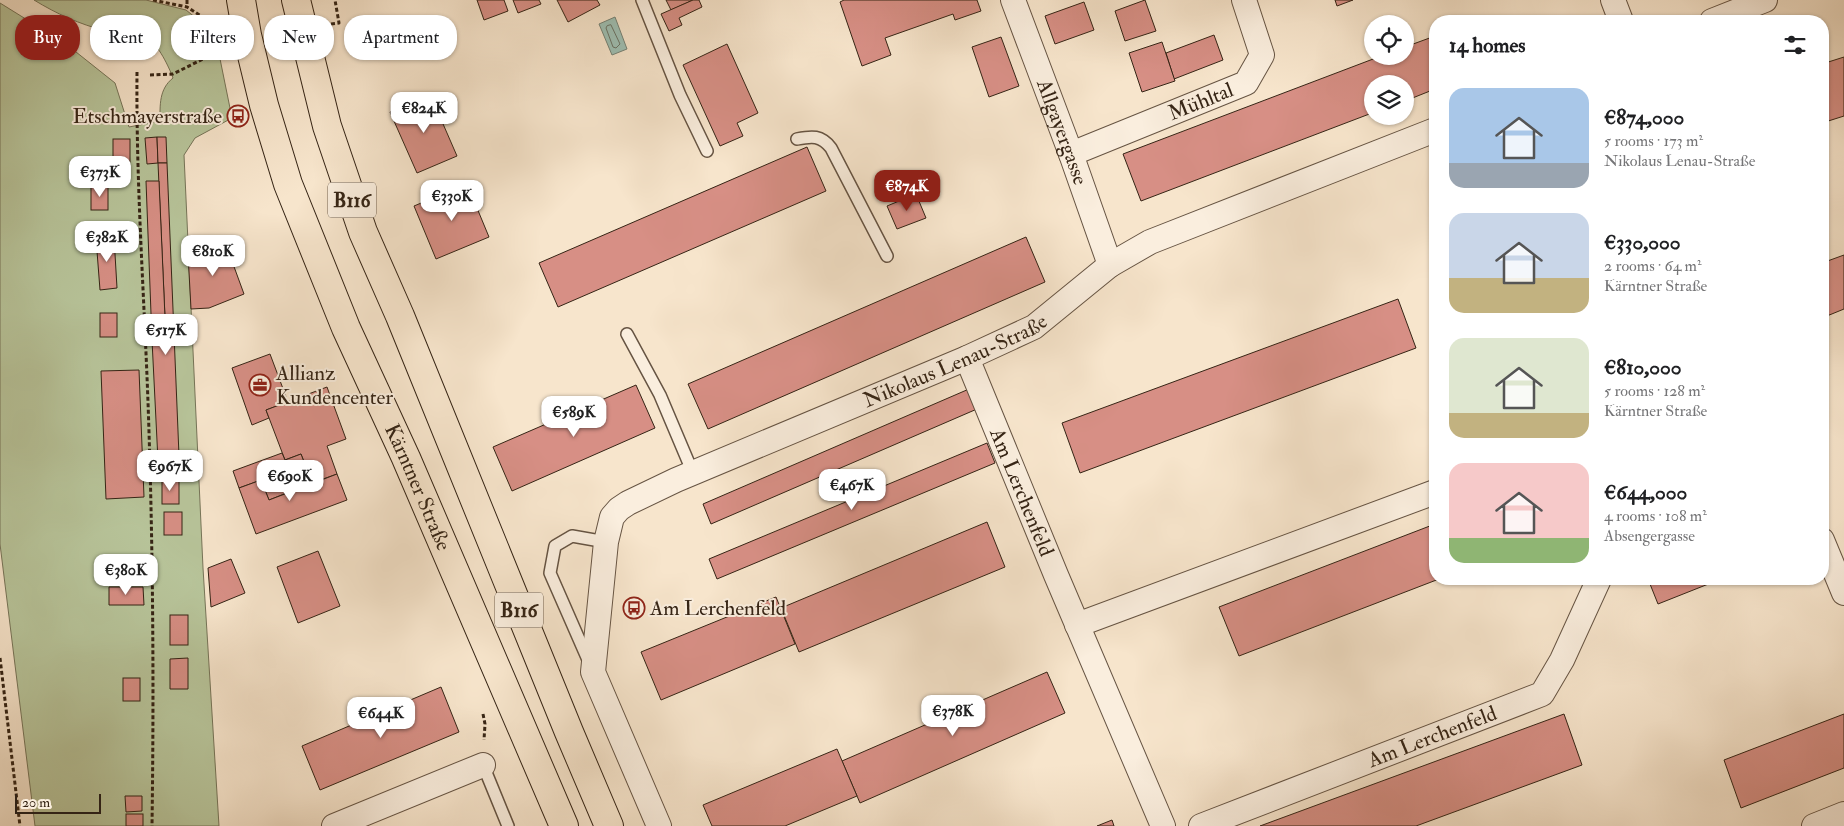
<!DOCTYPE html>
<html lang="en">
<head>
<meta charset="utf-8">
<style>
	:root { --surface:#fff; --page:#f2f2f2; --text:#202124; --muted:#757577; --accent:#8f2418 }
	body { margin:0; font-family:"IM FELL Double Pica",serif; background:var(--page); color:var(--text); height:100vh; display:flex; flex-direction:column; font-size:19px; white-space:nowrap }
	* { box-sizing:border-box; margin:0 }
	p { font-size:16px; color:var(--muted) }
	.icon { flex:none; width:28px; height:28px; fill:none; stroke:currentColor; stroke-width:2; stroke-linecap:round; stroke-linejoin:round }
	.map { position:relative; flex:1; overflow:hidden }
	.sheet { position:absolute; left:1429px; top:15px; width:400px; height:570px; display:flex; flex-direction:column; background:var(--surface); border-radius:20px; box-shadow:0 1px 4px #0004 }
	.sheet>* { flex:none }
	.top-card { position:absolute; left:15px; top:15px; width:475px; height:45px; display:flex; gap:10px }
	.buttons { position:absolute; left:1364px; top:15px; display:grid; gap:10px }
	.buttons a { display:grid; place-items:center; width:50px; height:50px; border-radius:50%; background:var(--surface); box-shadow:0 1px 4px #0004; font-size:25px }
	.scale { position:absolute; left:15px; bottom:12px; width:86px; box-sizing:border-box; padding-left:5px; border:2px solid #352415; border-top:0; font-size:14px; line-height:18px; white-space:nowrap; color:#352415; -webkit-text-stroke:4px #faeede; paint-order:stroke }
	.price { position:absolute; translate:-50% -42px; padding:0 11px; border-radius:10px; background:#fff; color:#222; font-size:16px; line-height:32px; filter:drop-shadow(0 1px 2px #0008) }
	.price::after { content:''; position:absolute; left:50%; top:30px; width:15px; height:11px; margin-left:-8px; background:inherit; clip-path:polygon(0 0,100% 0,50% 100%) }
	.price.current { background:var(--accent); color:#fff }
	ul { padding:0; list-style:none }
	li { display:flex; align-items:center; gap:15px; height:125px; padding:0 20px }
	li span { display:grid; place-items:center; flex:none; width:140px; height:100px; border-radius:15px; color:#555 }
	li>.icon { margin-inline-start:auto }
	span .icon { width:60px; height:60px; fill:#fffc; stroke-width:1 }
	li b { font-size:21px }
	h2 { display:flex; justify-content:space-between; align-items:center; height:60px; padding:0 20px; font-size:21px }
	.chip { padding:0 18px; border-radius:20px; background:var(--surface); box-shadow:0 1px 4px #0004; font-size:18px; line-height:45px }
	.chip.current { background:var(--accent); color:#fff }
	.map>svg:first-child { display:block }
	.green { fill:#b8c59b; stroke:#767458 }
	.water { fill:#9ebfb3; stroke:#748174 }
	.lines { fill:none; stroke-linecap:round; stroke-linejoin:round }
	.shore { stroke:#6a7264; stroke-width:1 }
	.building { fill:#d78f85; stroke:#352415 }
	.lane-casing { stroke:#665443; stroke-width:14 }
	.street-casing { stroke:#665443; stroke-width:26 }
	.primary-casing { stroke:#352415; stroke-width:30 }
	.path { stroke:#352415; stroke-width:3; stroke-dasharray:4 2.5; stroke-linecap:butt }
	.lane { stroke:#faeede; stroke-width:11 }
	.street { stroke:#faeede; stroke-width:24 }
	.primary { stroke:#f7e5cc; stroke-width:28 }
	.labels { text-anchor:middle; stroke-width:4; stroke-linejoin:round; paint-order:stroke }
	.shield { fill:#faeede; stroke:#706151; stroke-width:1 }
	.shield-label { font-size:20px; font-weight:bold; fill:#352415 }
	.street-label { font-size:21px; fill:#352415; stroke:#faeede }
	.poi-label { font-size:21px; fill:#352415; stroke:#faeede; text-anchor:start }
</style>
</head>
<body>
<div class="map">
<svg width="1844" height="826" viewBox="0 0 1844 826">
	<rect width="100%" height="100%" fill="#f7e5cc"/>
	<filter id="stains"><feTurbulence type="fractalNoise" baseFrequency=".004" numOctaves="4"/><feColorMatrix values="0 0 0 0 .2 0 0 0 0 .09 0 0 0 0 .02 0 0 0 .5 -.17"/></filter>
	<radialGradient id="worn" r=".72"><stop offset=".6" stop-color="#630" stop-opacity="0"/><stop offset="1" stop-color="#630" stop-opacity=".3"/></radialGradient>
	<path class="green" d="M34,0H146L186,10L201,22L217,44L232,118L195,138L184,155L203,568L219,826H35L0,544V3L66,44L115,83L129,127L160,121C160,105 159,89 173,78C169,67 158,44 148,39C134,33 119,34 106,31C79,24 57,14 34,0Z"/>
	<polygon class="water" points="615,17 627,49 612,55 599,24"/>
	<g class="lines">
		<polygon class="shore" points="611,25 620,44 616,48 613,47 606,28 607,26"/>
	</g>
	<g class="building">
		<polygon points="477,0 504,0 508,11 484,20"/>
		<polygon points="513,0 539,0 541,4 518,13"/>
		<polygon points="557,0 597,0 600,5 568,22"/>
		<polygon points="666,0 693,0 671,10"/>
		<polygon points="693,0 699,0 702,7 679,18 682,25 669,31 661,14"/>
		<polygon points="844,0 977,0 981,11 955,20 953,14 885,38 891,55 862,66 840,2"/>
		<polygon points="1145,0 1156,31 1125,41 1115,11"/>
		<polygon points="1335,0 1353,0 1337,6"/>
		<polygon points="1084,2 1094,30 1055,44 1045,16"/>
		<polygon points="1214,35 1223,60 1174,79 1166,53"/>
		<polygon points="1435,36 1435,89 1405,101 1405,84 1372,84 1372,113 1141,201 1123,154 1381,56 1405,56 1405,47"/>
		<polygon points="1001,37 1019,86 989,97 972,47"/>
		<polygon points="1162,42 1175,81 1142,92 1129,53"/>
		<polygon points="727,44 758,113 737,123 743,136 720,146 683,65"/>
		<polygon points="1844,57 1844,116 1822,123 1822,64"/>
		<polygon points="430,94 457,156 417,173 390,112"/>
		<polygon points="157,137 158,163 147,164 145,138"/>
		<polygon points="157,137 166,137 167,163 158,163"/>
		<rect x="113" y="139" width="17" height="23"/>
		<polygon points="807,147 826,191 558,307 539,263"/>
		<polygon points="158,163 167,163 180,480 159,481 152,340 166,340"/>
		<polygon points="146,181 159,181 166,340 152,340"/>
		<polygon points="467,184 489,237 436,259 414,206"/>
		<rect x="91" y="186" width="17" height="24"/>
		<polygon points="916,194 926,218 897,229 887,206"/>
		<polygon points="114,237 117,288 100,290 96,238"/>
		<polygon points="1026,237 1045,282 708,429 688,384"/>
		<polygon points="225,242 244,294 209,308 191,309 188,254"/>
		<polygon points="1844,255 1844,309 1822,318 1822,263"/>
		<polygon points="1398,299 1416,348 1080,473 1062,423"/>
		<rect x="100" y="313" width="17" height="24"/>
		<polygon points="270,354 288,402 266,410 269,418 252,425 232,368"/>
		<polygon points="139,370 144,497 106,499 101,371"/>
		<polygon points="636,385 655,428 512,491 493,447"/>
		<polygon points="327,387 346,439 327,446 337,474 312,483 301,454 285,460 266,410"/>
		<polygon points="969,389 977,409 711,524 703,504"/>
		<polygon points="987,443 995,463 717,579 709,559"/>
		<polygon points="282,453 285,460 301,454 312,483 269,500 261,480 239,488 233,471"/>
		<polygon points="337,474 347,500 256,534 239,488 261,480 269,500"/>
		<rect x="162" y="481" width="17" height="23"/>
		<rect x="164" y="512" width="18" height="23"/>
		<polygon points="987,522 1005,567 799,652 781,608"/>
		<polygon points="1435,524 1435,579 1439,579 1239,656 1219,607"/>
		<polygon points="318,551 340,606 298,623 277,567"/>
		<polygon points="231,559 245,593 211,607 208,568"/>
		<polygon points="1648,579 1721,579 1658,604"/>
		<polygon points="109,587 143,587 144,605 109,605"/>
		<polygon points="776,597 795,644 661,700 641,652"/>
		<rect x="170" y="615" width="18" height="30"/>
		<polygon points="188,658 188,689 170,689 170,659"/>
		<polygon points="1047,672 1065,713 860,803 842,761"/>
		<rect x="123" y="678" width="17" height="23"/>
		<polygon points="441,687 459,732 320,790 302,746"/>
		<polygon points="1564,714 1582,765 1416,826 1260,826"/>
		<polygon points="1844,714 1844,768 1741,808 1724,760"/>
		<polygon points="837,749 857,796 785,826 712,826 703,805"/>
		<polygon points="125,796 142,796 142,811 126,812"/>
		<rect x="126" y="814" width="17" height="12"/>
		<polygon points="1112,820 1114,826 1097,826"/>
	</g>
	<g class="lines">
		<g class="lane-casing">
			<g id="lane">
				<polyline points="642,0 680,95 707,151"/>
				<path d="M797,139C812,136 821,135 831,148L887,256"/>
				<polyline points="627,334 660,395 693,473"/>
				<polyline points="589,662 550,573 555,546 572,536 606,542"/>
				<polyline points="483,765 508,826"/>
			</g>
		</g>
		<g class="street-casing">
			<g id="street">
				<path id="s1" d="M1013,0L1071,154L1110,265"/>
				<polyline points="1613,0 1621,21"/>
				<polyline points="1712,21 1765,0"/>
				<path id="s2" d="M1071,154L1246,83L1262,55L1244,0"/>
				<path id="s3" d="M967,358L1056,575L1163,826"/>
				<polyline points="1822,540 1844,593"/>
				<polyline points="1077,625 1435,492"/>
				<polyline points="334,826 483,765"/>
				<path id="s4" d="M659,826L593,672L606,542L612,517L619,509L628,503L676,480L967,358L1034,327L1110,265L1150,242L1435,130"/>
				<path id="s5" d="M1201,826L1542,694L1562,660L1599,579"/>
				<polyline points="1814,826 1844,814"/>
			</g>
		</g>
		<g class="primary-casing">
			<g id="primary">
				<path id="s6" d="M241,0L247,35L264,105L288,184L346,328L406,458L564,826"/>
				<polyline points="296,0 327,126 363,232 400,316 569,732 609,826"/>
			</g>
		</g>
		<g class="path">
			<polyline points="153,0 187,7 201,16 216,32"/>
			<polyline points="187,0 187,7"/>
			<polyline points="331,24 339,23 335,0"/>
			<path d="M137,72C136,182 144,292 148,402C153,543 154,685 152,826"/>
			<polyline points="150,75 173,74 221,50"/>
			<polyline points="0,658 20,826"/>
			<polyline points="483,714 485,724 484,740"/>
		</g>
		<use href="#lane" class="lane"/>
		<use href="#street" class="street"/>
		<use href="#primary" class="primary"/>
	</g>
	<defs>
		<g id="bus-ring" transform="scale(1.125)"><circle r="9.5" fill="#faeede" stroke="#8f2418" stroke-width="1.5"/><path d="M-5-6H5V4H4V6H2V4H-2V6H-4V4H-5ZM-3.5-4V0h7V-4ZM-3.5 1.2v1.5H-2V1.2ZM2 1.2v1.5H3.5V1.2Z" fill="#8f2418"/></g>
		<g id="office-ring" transform="scale(1.125)"><circle r="9.5" fill="#faeede" stroke="#8f2418" stroke-width="1.5"/><path d="M-6-3h4V-5.5h4V-3h4V5H-6ZM-1-4.5V-3h2v-1.5ZM-6 0V1H6V0Z" fill="#8f2418"/></g>
	</defs>
	<g fill-rule="evenodd">
		<use href="#bus-ring" x="238" y="116"/>
		<use href="#office-ring" x="260" y="385"/>
		<use href="#bus-ring" x="634" y="608"/>
	</g>
	<g class="labels">
		<g class="shield">
			<rect x="328" y="182.5" width="48" height="35" rx="4"/>
			<rect x="495" y="592.5" width="48" height="35" rx="4"/>
		</g>
		<g class="shield-label">
			<text x="352" y="207">B116</text>
			<text x="519" y="617">B116</text>
		</g>
		<g class="street-label">
			<text dy="7" stroke="none"><textPath href="#s2" startOffset="140">Mühltal</textPath></text>
			<text dy="7" stroke="none"><textPath href="#s1" startOffset="141">Allgayergasse</textPath></text>
			<text dy="7" stroke="none"><textPath href="#s4" startOffset="702">Nikolaus Lenau-Straße</textPath></text>
			<text dy="7" stroke="none"><textPath href="#s6" startOffset="520">Kärntner Straße</textPath></text>
			<text dy="7" stroke="none"><textPath href="#s3" startOffset="145">Am Lerchenfeld</textPath></text>
			<text dy="7" stroke="none"><textPath href="#s5" startOffset="248">Am Lerchenfeld</textPath></text>
		</g>
		<g class="poi-label">
			<text x="222" y="123" text-anchor="end">Etschmayerstraße</text>
			<text x="276" y="380">Allianz<tspan x="276" dy="24">Kundencenter</tspan></text>
			<text x="650" y="615">Am Lerchenfeld</text>
		</g>
	</g>
	<rect width="100%" height="100%" filter="url(#stains)"/>
	<rect width="100%" height="100%" fill="url(#worn)"/>
</svg>
<div class="buttons">
<a><svg class="icon" aria-label="locate" viewBox="0 0 24 24"><circle cx="12" cy="12" r="6"/><path d="M12 2v4M12 18v4M2 12h4M18 12h4"/></svg></a>
<a><svg class="icon" aria-label="layers" viewBox="0 0 24 24"><path d="M12 4l9 5-9 5-9-5zM3 14l9 5 9-5"/></svg></a>
</div>
<div class="scale">20 m</div>
<b class="price" style="left:424px;top:134px">€824K</b>
<b class="price" style="left:100px;top:198px">€373K</b>
<b class="price current" style="left:907px;top:212px">€874K</b>
<b class="price" style="left:452px;top:222px">€330K</b>
<b class="price" style="left:107px;top:263px">€382K</b>
<b class="price" style="left:213px;top:277px">€810K</b>
<b class="price" style="left:166px;top:356px">€517K</b>
<b class="price" style="left:574px;top:438px">€589K</b>
<b class="price" style="left:170px;top:492px">€967K</b>
<b class="price" style="left:290px;top:502px">€690K</b>
<b class="price" style="left:852px;top:511px">€467K</b>
<b class="price" style="left:126px;top:596px">€380K</b>
<b class="price" style="left:953px;top:737px">€378K</b>
<b class="price" style="left:381px;top:739px">€644K</b>
<div class="top-card">
<a class="chip current">Buy</a>
<a class="chip">Rent</a>
<a class="chip">Filters</a>
<a class="chip">New</a>
<a class="chip">Apartment</a>
</div>
<section class="sheet">
<h2>14 homes<svg class="icon" aria-label="filters" viewBox="0 0 24 24"><path d="M4 7h16M4 17h16"/><circle cx="9" cy="7" r="2"/><circle cx="15" cy="17" r="2"/></svg></h2>
<ul>
<li><span style="background:linear-gradient(#a9c7e8 75%,#9aa5b1 0)"><svg class="icon" aria-label="home" viewBox="0 0 24 24"><path d="M3 11l9-7 9 7M6 9v11h12V9"/></svg></span><div><b>€874,000</b><p>5 rooms · 173 m²</p><p>Nikolaus Lenau-Straße</p></div></li>
<li><span style="background:linear-gradient(#c9d6e8 65%,#c2b280 0)"><svg class="icon" aria-label="home" viewBox="0 0 24 24"><path d="M3 11l9-7 9 7M6 9v11h12V9"/></svg></span><div><b>€330,000</b><p>2 rooms · 64 m²</p><p>Kärntner Straße</p></div></li>
<li><span style="background:linear-gradient(#dfe7d0 75%,#c2b280 0)"><svg class="icon" aria-label="home" viewBox="0 0 24 24"><path d="M3 11l9-7 9 7M6 9v11h12V9"/></svg></span><div><b>€810,000</b><p>5 rooms · 128 m²</p><p>Kärntner Straße</p></div></li>
<li><span style="background:linear-gradient(#f6c9c9 75%,#8fb573 0)"><svg class="icon" aria-label="home" viewBox="0 0 24 24"><path d="M3 11l9-7 9 7M6 9v11h12V9"/></svg></span><div><b>€644,000</b><p>4 rooms · 108 m²</p><p>Absengergasse</p></div></li>
</ul>
</section>
</div>
</body>
</html>
